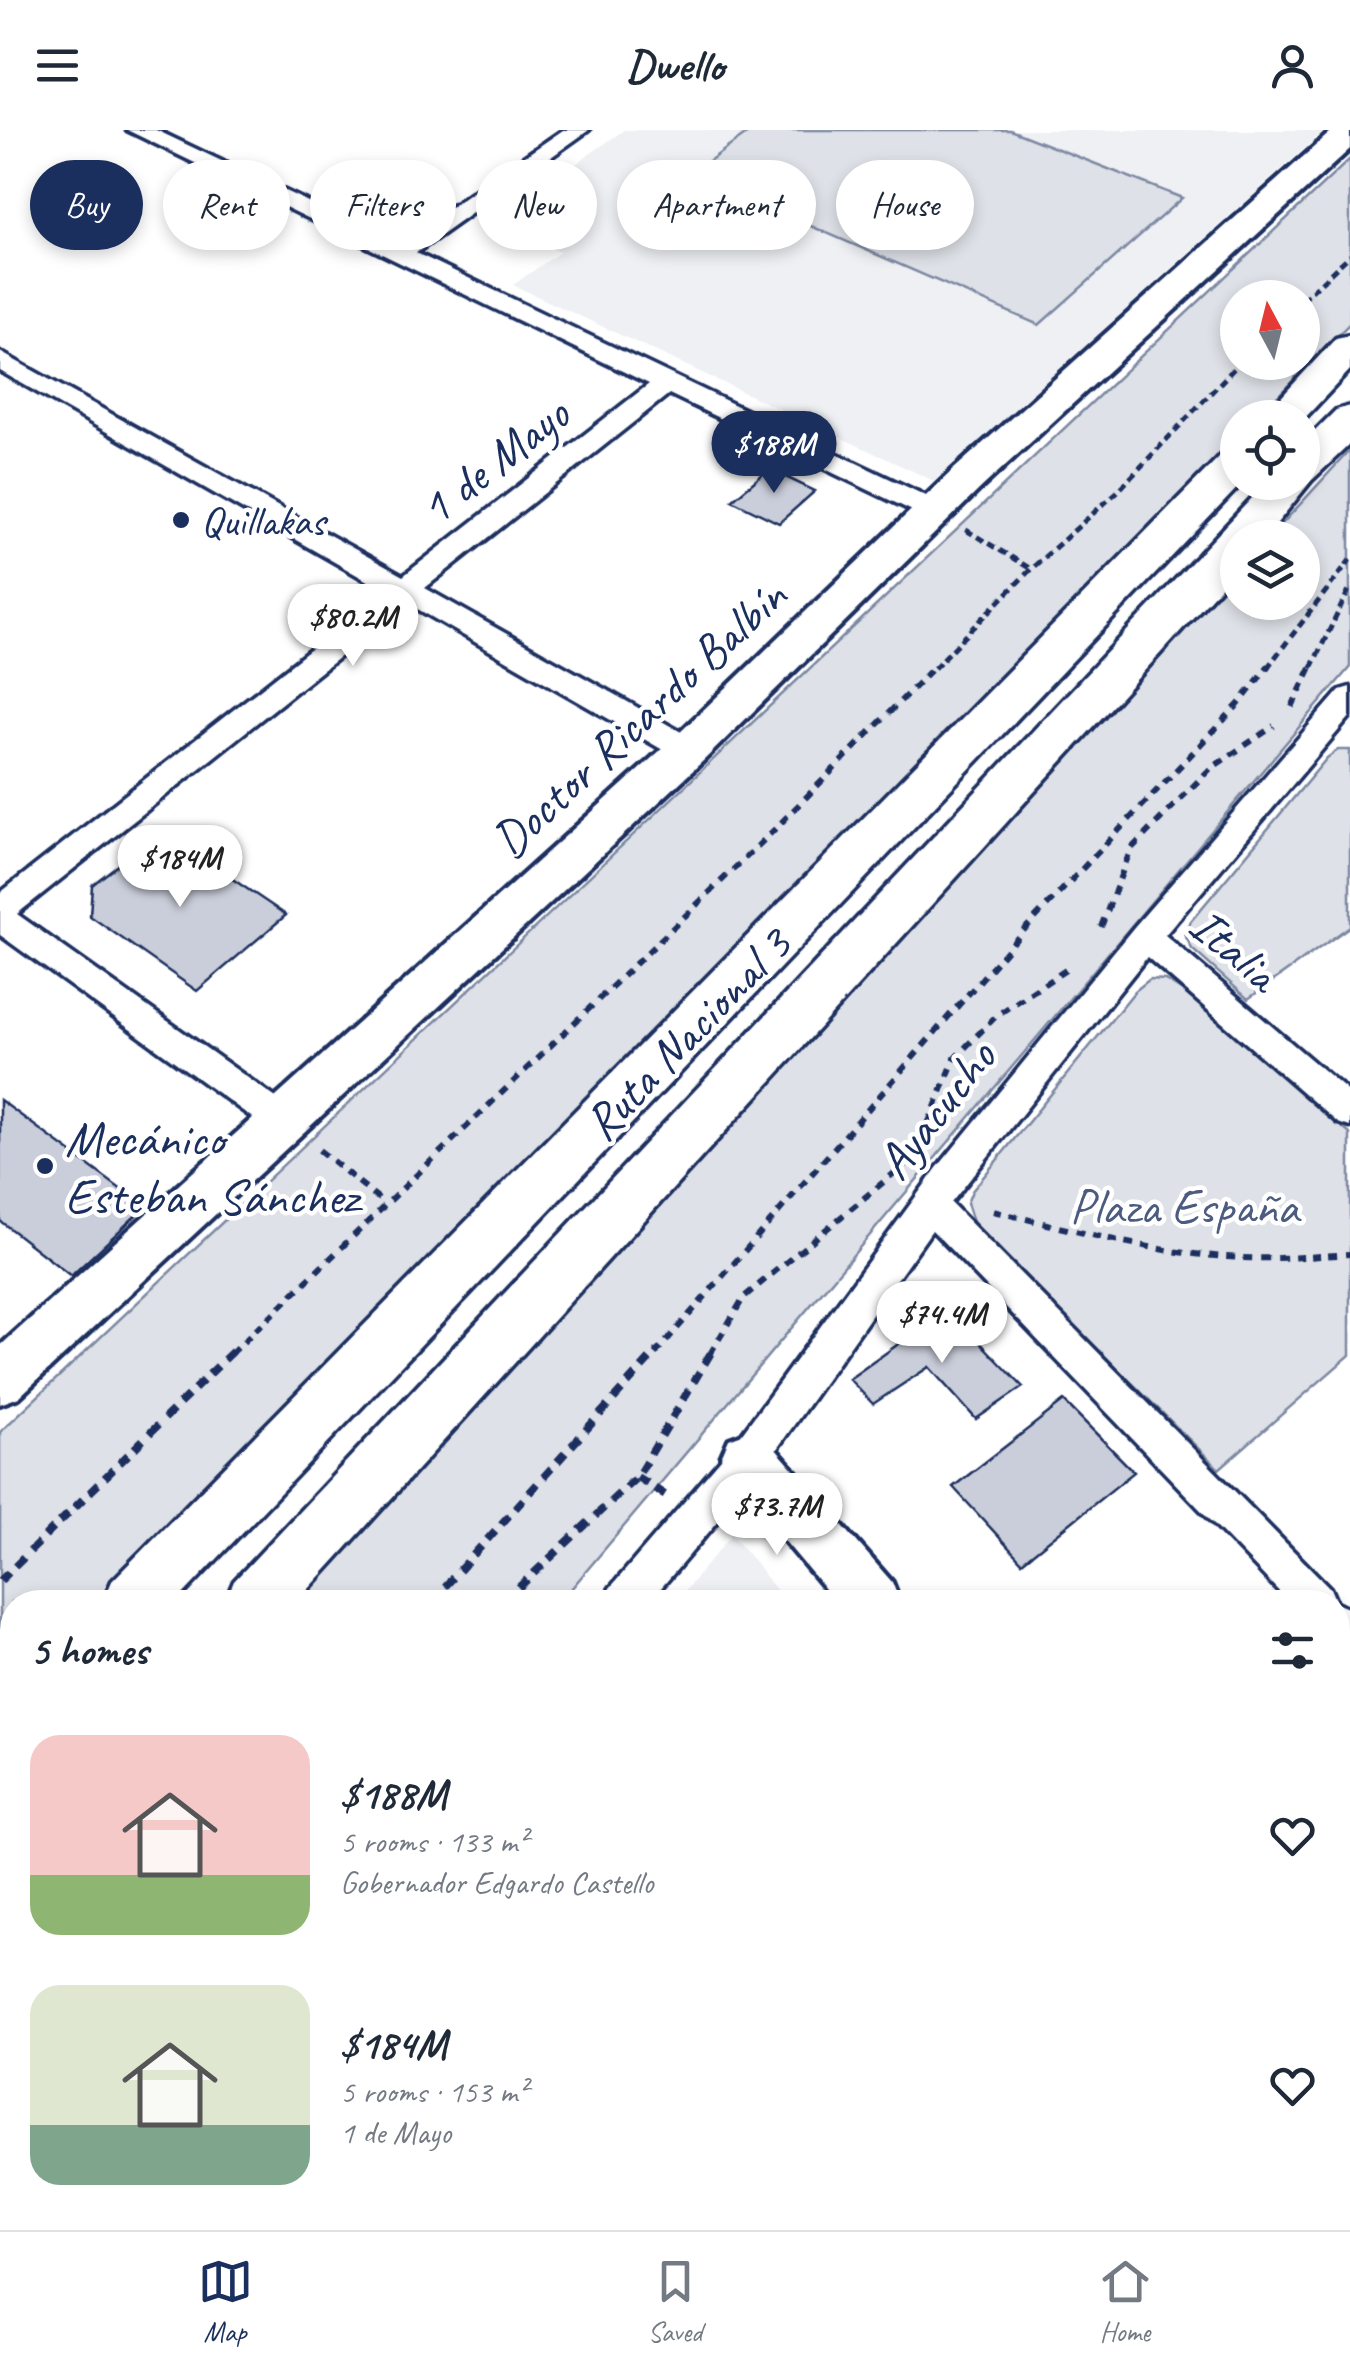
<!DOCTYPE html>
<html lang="en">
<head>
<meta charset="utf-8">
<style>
	:root { --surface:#fff; --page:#f2f2f3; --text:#1f2937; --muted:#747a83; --line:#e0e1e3; --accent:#1b2f5e }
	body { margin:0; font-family:Caveat,sans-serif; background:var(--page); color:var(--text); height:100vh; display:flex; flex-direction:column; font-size:38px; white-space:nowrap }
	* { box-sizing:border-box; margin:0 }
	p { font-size:32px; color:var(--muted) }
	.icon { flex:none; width:55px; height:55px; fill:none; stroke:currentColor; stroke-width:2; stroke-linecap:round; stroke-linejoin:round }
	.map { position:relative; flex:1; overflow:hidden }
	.details { position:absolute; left:0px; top:1460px; width:1350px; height:640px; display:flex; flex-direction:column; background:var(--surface); border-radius:40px 40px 0 0; box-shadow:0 5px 15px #0003 }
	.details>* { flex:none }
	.top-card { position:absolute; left:30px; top:30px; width:1290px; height:90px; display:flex; gap:20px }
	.needle { width:65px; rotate:353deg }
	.tools { position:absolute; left:1220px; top:150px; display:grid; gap:20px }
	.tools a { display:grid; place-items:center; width:100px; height:100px; border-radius:50%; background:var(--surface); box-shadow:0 5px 15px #0003; font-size:50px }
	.price { position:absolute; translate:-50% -85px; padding:0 22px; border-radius:35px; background:#fff; color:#222; font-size:32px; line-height:65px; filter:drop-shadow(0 2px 5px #0008) }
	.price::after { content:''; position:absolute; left:50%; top:60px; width:30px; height:22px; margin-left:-15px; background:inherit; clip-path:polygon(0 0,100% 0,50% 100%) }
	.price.current { background:var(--accent); color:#fff }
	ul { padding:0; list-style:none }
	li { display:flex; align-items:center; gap:30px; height:250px; padding:0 30px }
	li span { display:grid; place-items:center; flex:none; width:280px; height:200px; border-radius:30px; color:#555 }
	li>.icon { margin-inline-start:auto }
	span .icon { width:120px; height:120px; fill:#fffc; stroke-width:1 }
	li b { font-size:42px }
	h2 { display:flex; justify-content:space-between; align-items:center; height:120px; padding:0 30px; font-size:42px }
	.pill { padding:0 35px; border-radius:45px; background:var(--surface); box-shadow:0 5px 15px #0003; font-size:35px; line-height:90px }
	.pill.current { background:var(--accent); color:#fff }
	header { display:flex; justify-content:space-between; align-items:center; height:130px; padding:0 30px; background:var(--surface); font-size:45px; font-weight:800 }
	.menu { display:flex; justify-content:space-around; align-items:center; height:140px; border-top:2px solid var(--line); background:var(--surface); font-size:28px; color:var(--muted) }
	.menu a { display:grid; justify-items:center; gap:5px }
	.menu .current { color:var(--accent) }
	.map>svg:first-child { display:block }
	.built { fill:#eff0f4 }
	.green { fill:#dee1e7; stroke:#7c88a2; stroke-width:2.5; fill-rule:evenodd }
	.building { fill:#caceda; stroke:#1b2f5e; stroke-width:2.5 }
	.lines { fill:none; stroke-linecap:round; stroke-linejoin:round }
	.street-casing { stroke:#1b2f5e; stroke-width:7 }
	.secondary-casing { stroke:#1b2f5e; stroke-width:8 }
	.highway-casing { stroke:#1b2f5e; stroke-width:7 }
	.path-far2 { stroke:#1b2f5e; stroke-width:5; stroke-dasharray:8 5; stroke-linecap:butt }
	.path-far1 { stroke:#1b2f5e; stroke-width:6; stroke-dasharray:9 8; stroke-linecap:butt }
	.path { stroke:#1b2f5e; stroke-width:8; stroke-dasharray:12 9; stroke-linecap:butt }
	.street { fill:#fff; fill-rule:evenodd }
	.secondary { fill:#fff; fill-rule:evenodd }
	.highway { fill:#fff; fill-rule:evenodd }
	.poi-dot { fill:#1b2f5e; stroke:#fff; stroke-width:4 }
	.labels { text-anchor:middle; stroke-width:9; stroke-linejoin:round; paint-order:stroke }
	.far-poi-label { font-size:42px; fill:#1b2f5e; stroke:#fff; text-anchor:start }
	.street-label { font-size:50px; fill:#1b2f5e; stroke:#fff }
	.poi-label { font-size:50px; fill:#1b2f5e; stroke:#fff; text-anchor:start }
	.park-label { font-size:50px; fill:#4c5c80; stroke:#fff }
</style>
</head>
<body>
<header><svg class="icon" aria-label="menu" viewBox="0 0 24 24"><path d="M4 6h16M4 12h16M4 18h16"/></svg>Dwello<svg class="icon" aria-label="person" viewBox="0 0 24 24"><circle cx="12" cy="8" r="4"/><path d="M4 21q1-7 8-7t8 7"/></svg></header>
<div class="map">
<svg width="1350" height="2100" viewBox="0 0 1350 2100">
	<rect width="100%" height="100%" fill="#fff"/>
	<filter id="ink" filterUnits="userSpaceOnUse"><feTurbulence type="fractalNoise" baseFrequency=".01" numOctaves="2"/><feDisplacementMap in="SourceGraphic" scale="20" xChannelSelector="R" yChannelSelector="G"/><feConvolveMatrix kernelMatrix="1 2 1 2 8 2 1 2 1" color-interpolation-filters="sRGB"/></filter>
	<g filter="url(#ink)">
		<g class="built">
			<polygon points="624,0 1325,0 934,351 513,155 560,122 492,93"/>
			<polygon points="732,1404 786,1472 676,1472"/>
		</g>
		<g class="green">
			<polygon points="752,0 1010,0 1182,68 1039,195 691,44"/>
			<path d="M1350,29V193L1257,287L1238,288L1237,307L95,1472H12V1556L0,1569V1302ZM1238,168H1302V232H1238Z"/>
			<polygon points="1350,320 1350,537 560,1472 296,1472 1237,443 1238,472 1302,472 1302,408 1270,407"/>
			<polygon points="1338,620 1350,620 1350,796 1248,869 1192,819 1185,805 1191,791 1327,628"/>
			<polygon points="1150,849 1165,850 1186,863 1350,1004 1350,1225 1219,1339 975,1098 967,1073 972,1061 1135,861"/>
			<polygon points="12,1783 12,2088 37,2088 26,2100 0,2100 0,1796"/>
		</g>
		<g class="building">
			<polygon points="769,339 815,361 779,393 732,370"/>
			<polygon points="161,701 286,785 197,861 90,786 92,755"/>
			<polygon points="0,970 145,1077 71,1146 0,1091"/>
			<polygon points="948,1179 1023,1257 976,1289 929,1237 873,1274 849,1249"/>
			<polygon points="1064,1271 1134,1342 1022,1432 953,1357"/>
			<polygon points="1338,1781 1350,1795 1350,1909 1338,1895"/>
			<polygon points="496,2088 514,2088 522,2100 481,2100"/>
			<polygon points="807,2088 960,2088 947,2100 814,2100"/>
			<polygon points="1202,2088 1261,2088 1271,2100 1189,2100"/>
		</g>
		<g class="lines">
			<g class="street-casing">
				<g id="street">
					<polygon points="127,0 156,0 397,114 563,0 589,0 416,123 945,375 949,381 945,387 925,387 669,264 425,458 699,612 703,620 699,628 688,631 677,628 407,473 17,784 293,980 298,990 293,1000 281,1004 269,1000 0,805 0,763 385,461 0,241 0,222 403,446 649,254"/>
					<polygon points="1350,557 1350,587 1165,805 1350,963 1350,997 1338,993 1147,827 951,1073 1330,1458 1336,1472 1289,1472 932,1100 762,1340 649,1472 604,1472 610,1458 734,1314 937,1038 1134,797 1340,560"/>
					<polygon points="1338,1474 1350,1479 1350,1527 1338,1522"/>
					<polygon points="92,2088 144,2088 139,2100 86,2100"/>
					<polygon points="1051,2088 1106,2088 1101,2100 1045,2100"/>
				</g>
			</g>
			<g class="secondary-casing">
				<g id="secondary">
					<polygon points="1333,0 1350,0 1350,19 982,357 703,631 19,1267 0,1274 0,1216 673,609 954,339"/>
					<polygon points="748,1302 767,1309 892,1452 900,1472 836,1472 729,1345 721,1327 729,1309"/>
					<polygon points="1338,1982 1350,1987 1350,2063 1338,2058"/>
				</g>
			</g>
			<g class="highway-casing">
				<g id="highway">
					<polygon points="1350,205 1350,240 1302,291 1302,288 1262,288 1336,208"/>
					<polygon points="1350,276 1350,314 1311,351 1265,408 1238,408 1238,438 297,1472 225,1472 234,1451 1267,352 1302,352 1302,314 1336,280"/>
					<polygon points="1238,320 1238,352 1243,352 176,1472 103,1472 112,1451 1223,323"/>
					<polygon points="12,1565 12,1639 0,1644 0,1570"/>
					<polygon points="12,1702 12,1778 0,1783 0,1707"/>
				</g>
			</g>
			<g class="path-far2">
				<polyline points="1302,170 1350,125"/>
				<polyline points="966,400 1031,439"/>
				<polyline points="934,538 1031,439 1117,362 1240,232"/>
				<polyline points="1267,538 1350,430"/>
				<polyline points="1311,538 1350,458"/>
			</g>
			<g class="path-far1">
				<polyline points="1292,577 1312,535"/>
				<polyline points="1101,797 1131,719 1210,639 1274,596"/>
				<polyline points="319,1020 384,1073"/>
				<path d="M993,1081C1070,1099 1148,1122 1227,1127C1268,1130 1309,1127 1350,1124"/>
				<polyline points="231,1224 768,706 936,535"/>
				<polyline points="655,1224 1024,800 1239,574 1269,535"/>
				<polyline points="710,1224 744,1167 915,1026 955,928 997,885 1067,839"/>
			</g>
			<g class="path">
				<polyline points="637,1347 665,1365"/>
				<polyline points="0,1451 233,1221"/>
				<polyline points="431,1472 657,1221"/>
				<polyline points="503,1472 637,1347 712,1221"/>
				<polyline points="0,1962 12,1948"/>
				<polyline points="26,2088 39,2100"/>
				<polyline points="657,2088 666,2100"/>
				<polyline points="0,2093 12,2078"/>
				<polyline points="381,2100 396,2088"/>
			</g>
			<use href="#street" class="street"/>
			<use href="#secondary" class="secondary"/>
			<use href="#highway" class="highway"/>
		</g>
	</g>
	<g class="poi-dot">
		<circle cx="181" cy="390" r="10"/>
		<circle cx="45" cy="1036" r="10"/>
	</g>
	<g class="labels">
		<g class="far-poi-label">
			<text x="201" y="405">Quillakas</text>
		</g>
		<g class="street-label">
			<text transform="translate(493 330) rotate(-38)" y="18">1 de Mayo</text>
			<text transform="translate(638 587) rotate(-43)" y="18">Doctor Ricardo Balbín</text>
			<text transform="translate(1235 818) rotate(41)" y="18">Italia</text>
			<text transform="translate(686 903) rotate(-46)" y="18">Ruta Nacional 3</text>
			<text transform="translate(935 979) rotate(-52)" y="18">Ayacucho</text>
		</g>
		<g class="poi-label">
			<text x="65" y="1025">Mecánico<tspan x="65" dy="58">Esteban Sánchez</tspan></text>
		</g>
		<g class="park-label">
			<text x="1184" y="1093">Plaza España</text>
		</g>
	</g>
</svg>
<div class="tools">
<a><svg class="needle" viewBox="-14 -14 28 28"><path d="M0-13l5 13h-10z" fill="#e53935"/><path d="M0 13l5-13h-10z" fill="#747a83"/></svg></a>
<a><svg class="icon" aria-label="locate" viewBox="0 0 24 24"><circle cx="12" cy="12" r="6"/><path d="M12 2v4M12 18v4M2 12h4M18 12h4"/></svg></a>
<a><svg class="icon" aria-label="layers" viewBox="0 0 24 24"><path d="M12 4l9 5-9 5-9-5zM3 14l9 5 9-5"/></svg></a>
</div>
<b class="price current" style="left:774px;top:366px">$188M</b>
<b class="price" style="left:353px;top:539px">$80.2M</b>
<b class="price" style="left:180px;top:780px">$184M</b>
<b class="price" style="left:942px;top:1236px">$74.4M</b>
<b class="price" style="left:777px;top:1428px">$73.7M</b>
<div class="top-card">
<a class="pill current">Buy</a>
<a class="pill">Rent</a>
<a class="pill">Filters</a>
<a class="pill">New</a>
<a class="pill">Apartment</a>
<a class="pill">House</a>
</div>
<section class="details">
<h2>5 homes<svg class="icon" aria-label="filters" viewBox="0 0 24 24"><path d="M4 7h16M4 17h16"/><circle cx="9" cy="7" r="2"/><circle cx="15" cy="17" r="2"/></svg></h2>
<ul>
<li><span style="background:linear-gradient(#f6c9c9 70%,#8fb573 0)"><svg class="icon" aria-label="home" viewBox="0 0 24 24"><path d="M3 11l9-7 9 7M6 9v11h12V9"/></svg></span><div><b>$188M</b><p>5 rooms · 133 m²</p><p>Gobernador Edgardo Castello</p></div><svg class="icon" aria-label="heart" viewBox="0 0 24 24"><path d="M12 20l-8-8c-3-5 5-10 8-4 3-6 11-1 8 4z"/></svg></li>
<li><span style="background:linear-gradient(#dfe7d0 70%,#7fa58c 0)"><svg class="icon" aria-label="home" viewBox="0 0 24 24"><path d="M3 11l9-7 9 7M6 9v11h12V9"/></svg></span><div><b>$184M</b><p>5 rooms · 153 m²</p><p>1 de Mayo</p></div><svg class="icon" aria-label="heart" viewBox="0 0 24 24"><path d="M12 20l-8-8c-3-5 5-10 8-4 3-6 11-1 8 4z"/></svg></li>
</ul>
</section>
</div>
<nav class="menu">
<a class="current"><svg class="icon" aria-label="map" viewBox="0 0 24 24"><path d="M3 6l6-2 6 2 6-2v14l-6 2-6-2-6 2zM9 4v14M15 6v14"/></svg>Map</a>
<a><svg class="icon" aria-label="saved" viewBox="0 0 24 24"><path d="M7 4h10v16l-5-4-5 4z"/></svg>Saved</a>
<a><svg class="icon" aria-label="home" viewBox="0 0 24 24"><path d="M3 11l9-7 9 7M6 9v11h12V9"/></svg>Home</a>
</nav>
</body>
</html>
